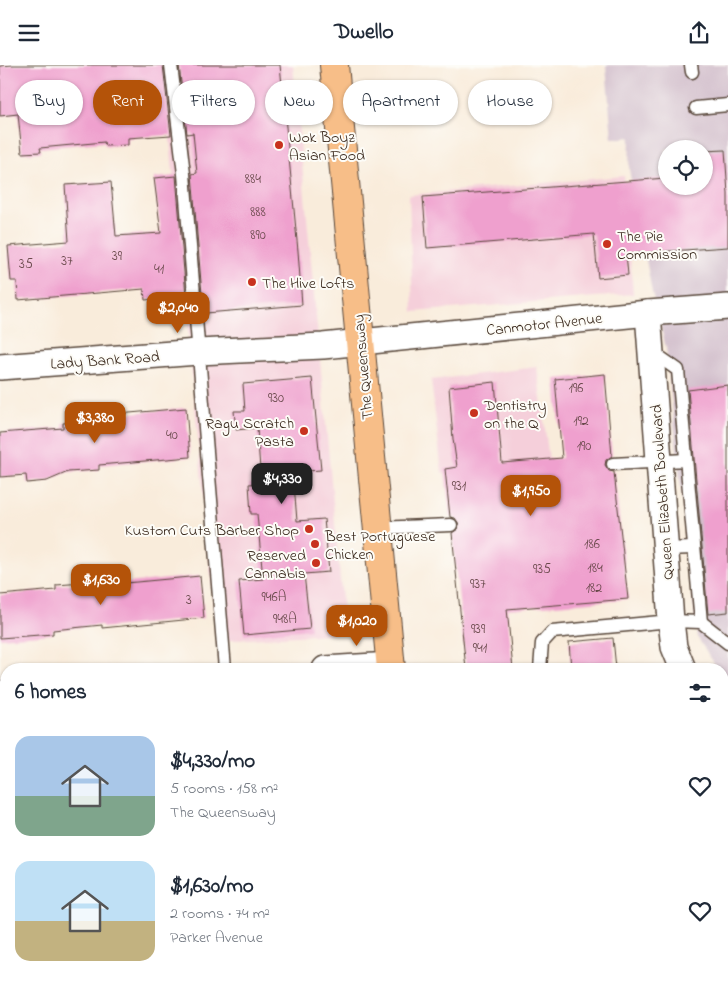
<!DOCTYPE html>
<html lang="en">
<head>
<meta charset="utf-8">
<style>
	:root { --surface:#fff; --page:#f2f2f3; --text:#1f2937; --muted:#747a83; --accent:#b45309 }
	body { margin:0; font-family:"Indie Flower",sans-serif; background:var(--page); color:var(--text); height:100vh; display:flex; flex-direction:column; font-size:19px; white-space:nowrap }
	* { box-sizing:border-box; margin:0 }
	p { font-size:16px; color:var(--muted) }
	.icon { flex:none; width:28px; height:28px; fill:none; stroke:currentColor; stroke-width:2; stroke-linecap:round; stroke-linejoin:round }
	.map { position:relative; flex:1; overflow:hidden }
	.side { position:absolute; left:0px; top:598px; width:729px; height:321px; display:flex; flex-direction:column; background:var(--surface); border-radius:20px 20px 0 0; box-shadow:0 1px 4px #0004 }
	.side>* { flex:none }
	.banner { position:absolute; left:15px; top:15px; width:699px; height:45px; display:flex; gap:10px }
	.controls { position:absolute; left:658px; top:75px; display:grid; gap:10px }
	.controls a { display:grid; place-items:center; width:55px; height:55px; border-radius:50%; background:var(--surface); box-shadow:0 1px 4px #0004; font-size:25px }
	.price { position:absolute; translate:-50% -42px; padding:0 11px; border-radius:10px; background:var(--accent); color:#fff; font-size:16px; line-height:32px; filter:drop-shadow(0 1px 2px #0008) }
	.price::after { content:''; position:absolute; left:50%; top:30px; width:15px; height:11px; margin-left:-8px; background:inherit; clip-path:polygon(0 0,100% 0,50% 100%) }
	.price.active { background:#222; color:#fff }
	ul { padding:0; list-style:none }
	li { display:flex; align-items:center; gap:15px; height:125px; padding:0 15px }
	li span { display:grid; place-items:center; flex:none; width:140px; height:100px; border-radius:15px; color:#555 }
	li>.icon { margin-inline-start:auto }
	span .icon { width:60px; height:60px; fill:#fffc; stroke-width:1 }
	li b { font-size:21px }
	h2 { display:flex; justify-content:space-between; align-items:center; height:60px; padding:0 15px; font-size:21px }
	.tag { padding:0 18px; border-radius:22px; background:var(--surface); box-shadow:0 1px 4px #0004; font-size:18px; line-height:45px }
	.tag.active { background:var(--accent); color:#fff }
	header { display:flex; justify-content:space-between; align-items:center; height:65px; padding:0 15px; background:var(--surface); font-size:22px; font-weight:700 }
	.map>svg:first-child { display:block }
	.built { fill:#f5cfda }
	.industrial { fill:#d1bdcb; fill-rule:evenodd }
	.green { fill:#acdb89; stroke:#748254 }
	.building { fill:#efa0ce }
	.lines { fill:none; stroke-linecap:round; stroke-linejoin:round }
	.service-casing { stroke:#58473a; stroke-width:15 }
	.minor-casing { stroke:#58473a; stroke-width:28 }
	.primary-casing { stroke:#58473a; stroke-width:30 }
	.path { stroke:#58473a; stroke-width:3; stroke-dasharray:4 4; stroke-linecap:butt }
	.service { stroke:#fff; stroke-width:12 }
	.minor { stroke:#fff; stroke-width:25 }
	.primary { stroke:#f7be88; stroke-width:28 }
	.poi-dot { fill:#c8321e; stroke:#fdfcf7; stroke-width:2 }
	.labels { text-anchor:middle; stroke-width:4; stroke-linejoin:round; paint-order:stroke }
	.number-label { font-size:14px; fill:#68484a }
	.poi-label { font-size:16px; fill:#3b2a1e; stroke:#fdfcf7; text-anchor:start }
	.street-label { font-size:16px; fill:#3b2a1e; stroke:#fdfcf7 }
</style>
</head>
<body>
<header><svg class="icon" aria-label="menu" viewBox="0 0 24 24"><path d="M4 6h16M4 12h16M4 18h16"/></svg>Dwello<svg class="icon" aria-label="share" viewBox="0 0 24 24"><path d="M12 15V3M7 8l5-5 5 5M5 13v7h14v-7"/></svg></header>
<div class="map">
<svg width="728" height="918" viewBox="0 0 728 918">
	<rect width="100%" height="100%" fill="#fdfcf7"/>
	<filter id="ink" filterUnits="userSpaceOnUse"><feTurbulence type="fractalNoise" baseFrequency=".02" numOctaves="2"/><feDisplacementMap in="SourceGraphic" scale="10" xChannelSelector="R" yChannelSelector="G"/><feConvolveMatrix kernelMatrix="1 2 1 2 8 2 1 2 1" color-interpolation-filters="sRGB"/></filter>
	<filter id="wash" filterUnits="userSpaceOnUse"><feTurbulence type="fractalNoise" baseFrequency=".0096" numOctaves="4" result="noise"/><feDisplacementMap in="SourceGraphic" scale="20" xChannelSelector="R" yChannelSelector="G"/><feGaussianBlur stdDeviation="1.12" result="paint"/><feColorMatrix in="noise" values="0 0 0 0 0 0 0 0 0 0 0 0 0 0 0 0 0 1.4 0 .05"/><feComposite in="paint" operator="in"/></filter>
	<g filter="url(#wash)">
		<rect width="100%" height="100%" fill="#f9ecdb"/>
		<g class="built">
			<polygon points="163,0 293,0 345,568 217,576"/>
			<polygon points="624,111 633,229 413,247 409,130"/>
			<polygon points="537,302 549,395 442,408 431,315"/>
		</g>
		<path class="industrial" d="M606,0H728V620L723,611L722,604H718L697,572L666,283L652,227L629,104L630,72L612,74ZM666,84H704V121H666Z"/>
		<polygon class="green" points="723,683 728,685 728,789 723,790"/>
		<g id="blocks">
			<g class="building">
				<polygon points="13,0 163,0 171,70 128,73 128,80 105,81 104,77 40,83 41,87 22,88 18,49 0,51 0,1"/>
				<polygon points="179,0 280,0 298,186 302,240 206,248 205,229 202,229 192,109 197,108 193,68 187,69"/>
				<polygon points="725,85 728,129 728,182 626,189 628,210 598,213 594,169 427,183 423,132 666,113 666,121 704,121 704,86"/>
				<polygon points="176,111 186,231 145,235 144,224 18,235 17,216 11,216 8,181 69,176 65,120 111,117 116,171 161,168 154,113"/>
				<polygon points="605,309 612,391 606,395 605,400 609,406 614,407 628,534 507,544 513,604 466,604 452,468 458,464 459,459 455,453 450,452 445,404 457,402 453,374 449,322 495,317 502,398 562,393 555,314"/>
				<polygon points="312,313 321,405 293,407 297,456 324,454 329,507 304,509 310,564 244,570 239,516 263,514 257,449 251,449 249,419 261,418 257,363 236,365 234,346 245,346 243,319"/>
				<polygon points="728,320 728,547 708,549 688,325"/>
				<polygon points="186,343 190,392 99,400 99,405 68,407 47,416 27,418 26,410 0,412 0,368 63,363 63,358 107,354 107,350"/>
				<polygon points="200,511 204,553 102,563 102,560 53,565 53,569 0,573 0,530 56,525 56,520 83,518 84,522"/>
				<polygon points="613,573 616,604 571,604 569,577"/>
			</g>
		</g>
	</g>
	<g filter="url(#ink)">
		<use href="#blocks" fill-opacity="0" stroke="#58473a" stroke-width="1"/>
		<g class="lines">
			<g class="service-casing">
				<g id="service">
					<polyline points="171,0 184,109 225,604"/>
					<polyline points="691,0 692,7"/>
					<polyline points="696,43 728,40"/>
					<polyline points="651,286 678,305 701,557"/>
					<polyline points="613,399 686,395"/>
					<polyline points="377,463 451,460"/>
					<polyline points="665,484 694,483"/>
					<polyline points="540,604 542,578 552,567 671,556 701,557 728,578"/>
					<polyline points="255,912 255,918"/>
					<polyline points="566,912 567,918"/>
				</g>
			</g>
			<g class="minor-casing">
				<g id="minor">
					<polyline points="648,248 671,556 674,582 683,604"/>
					<polyline points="0,302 198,287 323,281 400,273 648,248 728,242"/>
					<polyline points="325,604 391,600"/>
					<polyline points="0,629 6,628"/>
					<polyline points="722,645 728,649"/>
					<polyline points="687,912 688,918"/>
					<polyline points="66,918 123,912"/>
				</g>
			</g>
			<g class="primary-casing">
				<g id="primary">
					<polyline points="334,0 391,604"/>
					<polyline points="407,912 408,918"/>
					<polyline points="460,912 460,918"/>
				</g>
			</g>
			<path class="path" d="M722,726C728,738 728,750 722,762"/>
			<use href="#service" class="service"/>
			<use href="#minor" class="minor"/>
			<use href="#primary" class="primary"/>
		</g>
	</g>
	<g class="poi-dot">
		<circle cx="279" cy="80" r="5"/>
		<circle cx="607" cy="179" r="5"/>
		<circle cx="252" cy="217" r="5"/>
		<circle cx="474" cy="348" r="5"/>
		<circle cx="304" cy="366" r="5"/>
		<circle cx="309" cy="464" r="5"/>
		<circle cx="315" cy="479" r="5"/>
		<circle cx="316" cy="498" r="5"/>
	</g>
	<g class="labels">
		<g class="number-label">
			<text x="253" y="118">884</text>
			<text x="258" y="151">888</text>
			<text x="258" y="174">890</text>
			<text x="117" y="195">39</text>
			<text x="67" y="200">37</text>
			<text x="26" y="203">35</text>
			<text x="159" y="208">41</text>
			<text x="576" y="327">196</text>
			<text x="276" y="337">930</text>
			<text x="581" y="360">192</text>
			<text x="172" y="374">40</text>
			<text x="584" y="385">190</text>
			<text x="459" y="425">931</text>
			<text x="592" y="483">186</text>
			<text x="595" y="507">184</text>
			<text x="542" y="508">935</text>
			<text x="478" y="523">937</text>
			<text x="594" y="527">182</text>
			<text x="274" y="536">946A</text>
			<text x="189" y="539">3</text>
			<text x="285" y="558">948A</text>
			<text x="478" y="568">939</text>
			<text x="480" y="587">941</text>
		</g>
		<g class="poi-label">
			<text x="289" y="77">Wok Boyz<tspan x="289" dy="18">Asian Food</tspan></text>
			<text x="617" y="176">The Pie<tspan x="617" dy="18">Commission</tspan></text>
			<text x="262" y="223">The Hive Lofts</text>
			<text x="484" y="345">Dentistry<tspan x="484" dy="18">on the Q</tspan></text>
			<text x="294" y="363" text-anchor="end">Ragu Scratch<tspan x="294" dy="18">Pasta</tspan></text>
			<text x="299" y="470" text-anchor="end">Kustom Cuts Barber Shop</text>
			<text x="325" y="476">Best Portuguese<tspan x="325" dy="18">Chicken</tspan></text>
			<text x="306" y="495" text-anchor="end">Reserved<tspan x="306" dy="18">Cannabis</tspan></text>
		</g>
		<g class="street-label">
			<text transform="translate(544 258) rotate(-6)" y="6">Canmotor Avenue</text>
			<text transform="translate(105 294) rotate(-4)" y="6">Lady Bank Road</text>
			<text transform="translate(362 302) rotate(-95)" y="6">The Queensway</text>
			<text transform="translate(661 427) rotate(-94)" y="6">Queen Elizabeth Boulevard</text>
		</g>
	</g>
</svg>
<div class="controls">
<a><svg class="icon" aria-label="locate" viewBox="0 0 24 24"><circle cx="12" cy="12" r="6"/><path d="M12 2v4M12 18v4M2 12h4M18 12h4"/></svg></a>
</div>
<b class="price" style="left:178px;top:269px">$2,040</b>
<b class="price" style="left:95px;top:379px">$3,380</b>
<b class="price active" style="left:282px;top:440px">$4,330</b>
<b class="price" style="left:531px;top:452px">$1,950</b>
<b class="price" style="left:101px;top:541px">$1,630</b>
<b class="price" style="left:357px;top:582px">$1,020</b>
<div class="banner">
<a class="tag">Buy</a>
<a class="tag active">Rent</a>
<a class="tag">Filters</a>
<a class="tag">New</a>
<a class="tag">Apartment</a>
<a class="tag">House</a>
</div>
<section class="side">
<h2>6 homes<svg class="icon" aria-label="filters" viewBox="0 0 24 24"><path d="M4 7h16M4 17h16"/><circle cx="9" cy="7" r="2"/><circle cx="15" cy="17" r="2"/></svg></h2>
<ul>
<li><span style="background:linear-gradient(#a9c7e8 60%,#7fa58c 0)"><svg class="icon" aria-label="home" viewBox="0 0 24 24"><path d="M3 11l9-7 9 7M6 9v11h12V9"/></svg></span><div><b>$4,330/mo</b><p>5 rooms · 158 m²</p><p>The Queensway</p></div><svg class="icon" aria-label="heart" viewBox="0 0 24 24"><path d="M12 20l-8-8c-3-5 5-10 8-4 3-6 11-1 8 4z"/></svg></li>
<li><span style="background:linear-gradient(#bfe0f5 60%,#c2b280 0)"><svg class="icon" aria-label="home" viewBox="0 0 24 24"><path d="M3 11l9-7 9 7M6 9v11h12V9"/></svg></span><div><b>$1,630/mo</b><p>2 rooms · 74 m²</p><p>Parker Avenue</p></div><svg class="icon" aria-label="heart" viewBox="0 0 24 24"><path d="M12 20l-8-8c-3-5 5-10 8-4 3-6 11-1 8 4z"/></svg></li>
</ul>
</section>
</div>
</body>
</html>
